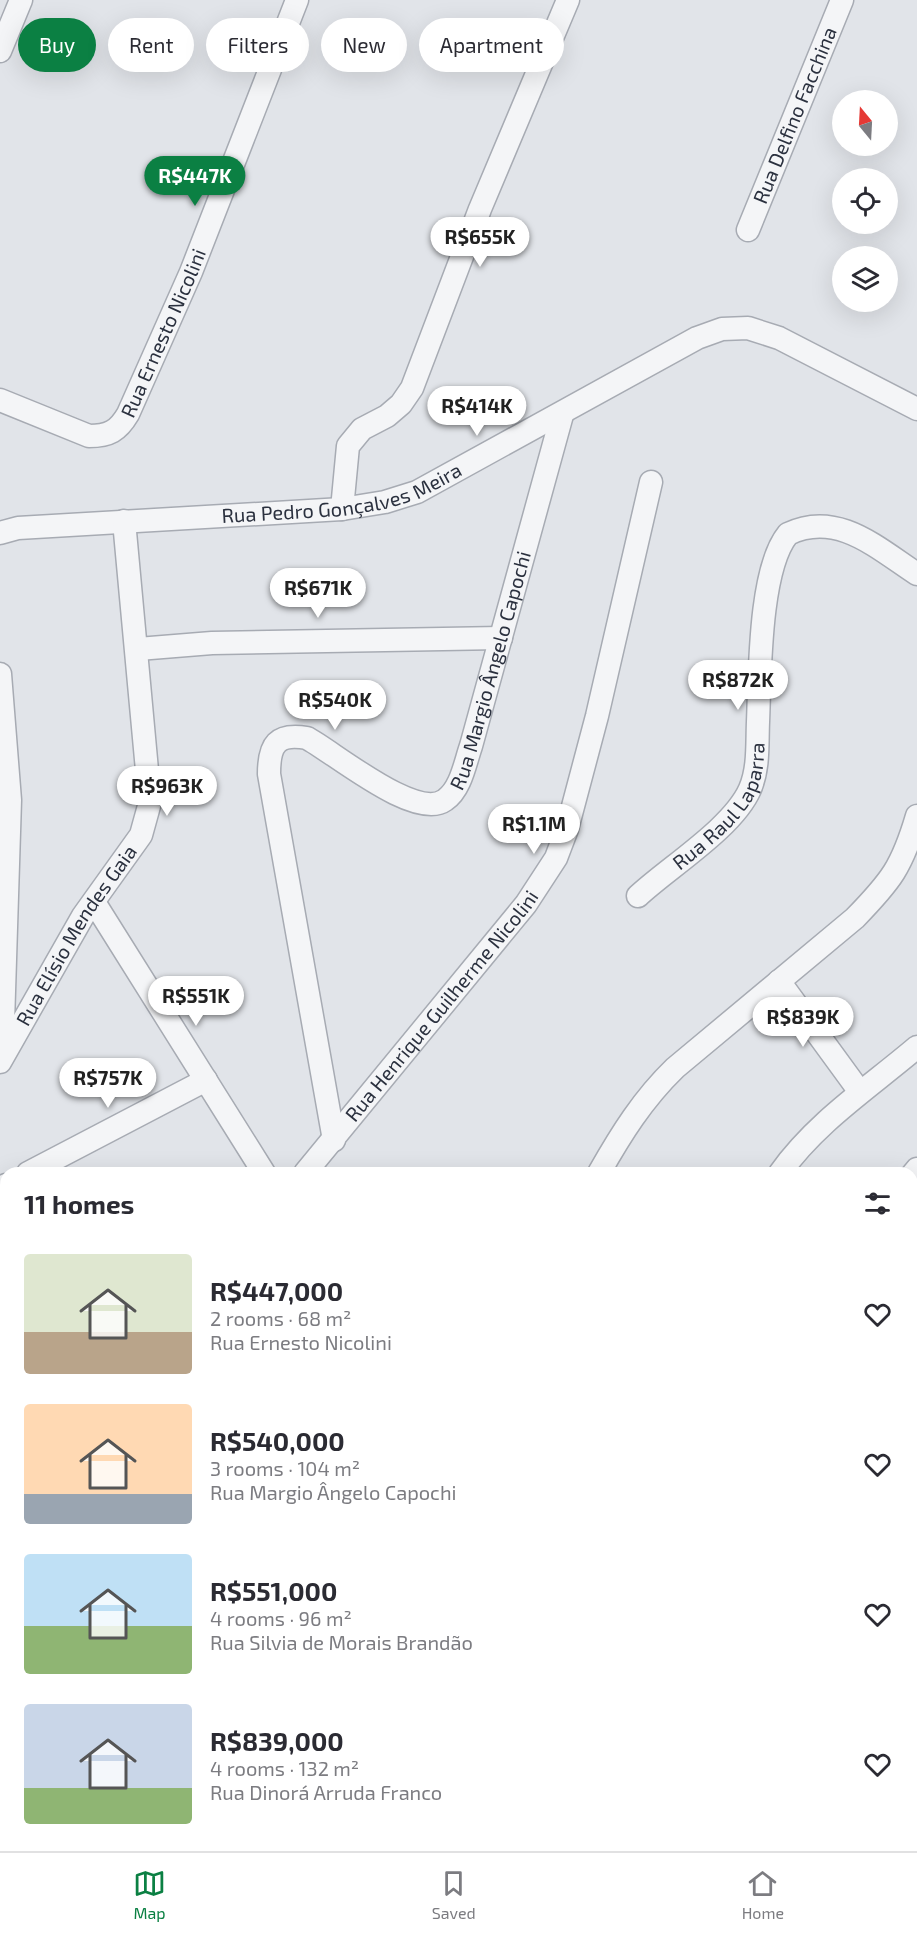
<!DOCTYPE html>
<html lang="en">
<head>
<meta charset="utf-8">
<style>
	:root { --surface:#fff; --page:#f2f2f3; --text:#2b2b33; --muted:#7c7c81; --line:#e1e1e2; --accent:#0b8043 }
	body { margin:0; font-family:"Exo 2",sans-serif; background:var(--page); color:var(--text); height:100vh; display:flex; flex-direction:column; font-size:22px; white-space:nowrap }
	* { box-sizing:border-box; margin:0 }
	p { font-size:20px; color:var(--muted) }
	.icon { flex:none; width:33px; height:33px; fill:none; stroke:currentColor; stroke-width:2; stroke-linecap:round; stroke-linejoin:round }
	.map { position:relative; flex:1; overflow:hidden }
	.side { position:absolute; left:0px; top:1167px; width:918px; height:684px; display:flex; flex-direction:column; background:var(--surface); border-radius:18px 18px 0 0; box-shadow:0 6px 24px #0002 }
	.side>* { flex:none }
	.guide { position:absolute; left:18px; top:18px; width:600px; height:54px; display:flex; gap:12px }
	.needle { width:39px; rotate:342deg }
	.buttons { position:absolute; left:832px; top:90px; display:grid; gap:12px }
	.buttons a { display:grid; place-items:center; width:66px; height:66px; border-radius:50%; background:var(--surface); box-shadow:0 6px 24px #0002; font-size:30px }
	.price { position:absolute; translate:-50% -51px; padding:0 14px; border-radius:21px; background:#fff; color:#222; font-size:20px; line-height:39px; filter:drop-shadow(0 2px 3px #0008) }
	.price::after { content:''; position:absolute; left:50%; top:36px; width:18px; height:14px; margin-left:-9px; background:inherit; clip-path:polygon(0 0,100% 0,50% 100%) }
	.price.on { background:var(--accent); color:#fff }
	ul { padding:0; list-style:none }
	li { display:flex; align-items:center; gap:18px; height:150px; padding:0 24px }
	li span { display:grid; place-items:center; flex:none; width:168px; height:120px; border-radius:6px; color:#555 }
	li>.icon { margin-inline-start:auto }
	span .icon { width:72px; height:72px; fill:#fffc; stroke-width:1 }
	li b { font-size:26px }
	h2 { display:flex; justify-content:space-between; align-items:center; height:72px; padding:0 24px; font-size:26px }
	.tag { padding:0 21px; border-radius:27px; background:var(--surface); box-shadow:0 6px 24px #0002; font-size:21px; line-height:54px }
	.tag.on { background:var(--accent); color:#fff }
	.menu { display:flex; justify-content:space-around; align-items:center; height:84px; border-top:2px solid var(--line); background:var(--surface); font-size:16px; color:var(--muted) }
	.menu a { display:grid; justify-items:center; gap:3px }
	.menu .on { color:var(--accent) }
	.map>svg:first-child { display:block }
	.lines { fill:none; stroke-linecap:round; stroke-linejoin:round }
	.minor-casing { stroke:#a7abb3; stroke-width:25 }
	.minor { stroke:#f4f5f7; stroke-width:22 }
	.labels { text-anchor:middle; stroke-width:4.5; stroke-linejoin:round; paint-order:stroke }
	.street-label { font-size:20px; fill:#2b313f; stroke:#f1f3f6 }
</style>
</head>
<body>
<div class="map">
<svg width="917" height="1851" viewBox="0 0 917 1851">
	<rect width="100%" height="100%" fill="#e1e4e9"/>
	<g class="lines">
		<g class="minor-casing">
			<g id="minor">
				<polyline points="0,51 21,0"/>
				<path id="s1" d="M748,230L842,0"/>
				<path id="s2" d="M0,400L89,436C109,436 118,431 128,414L191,272L297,0"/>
				<polyline points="342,509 348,446 362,429 387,416 401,404 412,388 480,209 568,0"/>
				<path id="s3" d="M0,533L18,528L342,509L385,502L417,492L697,338L722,329L748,328L779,338L917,409"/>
				<polyline points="138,649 212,643 501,638"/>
				<polyline points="0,674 10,800 2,1055"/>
				<path id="s4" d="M638,896C669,867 733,828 750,789C759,768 757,744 758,722C760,675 759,569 788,534C837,510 877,548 917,574"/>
				<polyline points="94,902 264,1173"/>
				<polyline points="779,981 860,1092"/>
				<path id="s5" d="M0,1062L83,916L141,835L149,806L148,781L124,521"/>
				<path id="s6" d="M334,1140L269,774C269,744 277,733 307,738C336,754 416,821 445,800C461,789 465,763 471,746L562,415"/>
				<polyline points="28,1173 206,1080"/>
				<path id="s7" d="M305,1173L526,904L556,858L567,829L597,716L651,482"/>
				<path d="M599,1173C621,1134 643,1099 675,1068L855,918C891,881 902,867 917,816"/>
				<path d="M780,1173C816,1122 870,1087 917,1047"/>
				<polyline points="912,1175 917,1169"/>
				<polyline points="0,1188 6,1185"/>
				<polyline points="0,1290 6,1288"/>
				<polyline points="0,1410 6,1404"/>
				<polyline points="912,1495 917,1502"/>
				<polyline points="0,1514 6,1512"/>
				<polyline points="760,1845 773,1851"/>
				<polyline points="50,1851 56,1845"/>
				<polyline points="246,1851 251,1845"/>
				<polyline points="304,1851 305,1845"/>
				<polyline points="436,1851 441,1845"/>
				<polyline points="587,1851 590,1845"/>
				<polyline points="894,1851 895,1845"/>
			</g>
		</g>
		<use href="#minor" class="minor"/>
	</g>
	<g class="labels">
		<g class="street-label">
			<text dy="7" stroke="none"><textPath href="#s1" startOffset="124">Rua Delfino Facchina</textPath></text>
			<text dy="7" stroke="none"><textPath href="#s2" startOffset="232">Rua Ernesto Nicolini</textPath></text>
			<text dy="7" stroke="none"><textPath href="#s3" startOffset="346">Rua Pedro Gonçalves Meira</textPath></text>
			<text dy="7" stroke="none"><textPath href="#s6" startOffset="732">Rua Margio Ângelo Capochi</textPath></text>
			<text dy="7" stroke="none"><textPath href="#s4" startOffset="126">Rua Raul Laparra</textPath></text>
			<text dy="7" stroke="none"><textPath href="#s5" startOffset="148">Rua Elísio Mendes Gaia</textPath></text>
			<text dy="7" stroke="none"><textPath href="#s7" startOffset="216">Rua Henrique Guilherme Nicolini</textPath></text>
		</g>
	</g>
</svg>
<div class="buttons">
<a><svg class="needle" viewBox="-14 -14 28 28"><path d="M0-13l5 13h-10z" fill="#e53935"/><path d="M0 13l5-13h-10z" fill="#7c7c81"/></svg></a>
<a><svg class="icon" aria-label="locate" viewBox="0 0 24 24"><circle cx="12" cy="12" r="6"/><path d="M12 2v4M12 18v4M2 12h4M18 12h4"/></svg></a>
<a><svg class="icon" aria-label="layers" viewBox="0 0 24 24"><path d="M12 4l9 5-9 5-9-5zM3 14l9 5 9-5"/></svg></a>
</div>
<b class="price on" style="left:195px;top:207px">R$447K</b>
<b class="price" style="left:480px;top:268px">R$655K</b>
<b class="price" style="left:477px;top:437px">R$414K</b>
<b class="price" style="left:318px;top:619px">R$671K</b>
<b class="price" style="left:738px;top:711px">R$872K</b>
<b class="price" style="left:335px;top:731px">R$540K</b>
<b class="price" style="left:167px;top:817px">R$963K</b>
<b class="price" style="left:534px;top:855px">R$1.1M</b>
<b class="price" style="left:196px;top:1027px">R$551K</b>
<b class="price" style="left:803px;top:1048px">R$839K</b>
<b class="price" style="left:108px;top:1109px">R$757K</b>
<div class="guide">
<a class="tag on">Buy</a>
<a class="tag">Rent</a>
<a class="tag">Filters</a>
<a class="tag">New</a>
<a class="tag">Apartment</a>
</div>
<section class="side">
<h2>11 homes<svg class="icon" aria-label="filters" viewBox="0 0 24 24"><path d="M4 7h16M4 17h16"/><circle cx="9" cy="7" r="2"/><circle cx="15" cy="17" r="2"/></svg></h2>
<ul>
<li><span style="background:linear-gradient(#dfe7d0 65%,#b9a48a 0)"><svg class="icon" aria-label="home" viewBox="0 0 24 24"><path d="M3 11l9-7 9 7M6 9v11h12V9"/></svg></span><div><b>R$447,000</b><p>2 rooms · 68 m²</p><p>Rua Ernesto Nicolini</p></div><svg class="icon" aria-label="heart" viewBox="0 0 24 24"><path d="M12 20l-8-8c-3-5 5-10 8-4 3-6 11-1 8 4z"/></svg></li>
<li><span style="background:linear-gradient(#ffd9b3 75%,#9aa5b1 0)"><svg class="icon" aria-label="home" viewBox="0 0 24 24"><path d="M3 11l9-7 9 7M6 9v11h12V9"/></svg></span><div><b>R$540,000</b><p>3 rooms · 104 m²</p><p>Rua Margio Ângelo Capochi</p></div><svg class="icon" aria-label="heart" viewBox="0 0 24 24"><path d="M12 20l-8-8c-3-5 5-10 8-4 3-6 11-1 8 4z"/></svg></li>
<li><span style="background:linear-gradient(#bfe0f5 60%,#8fb573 0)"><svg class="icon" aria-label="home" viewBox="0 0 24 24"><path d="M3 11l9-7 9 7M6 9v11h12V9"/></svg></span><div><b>R$551,000</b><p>4 rooms · 96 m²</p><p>Rua Silvia de Morais Brandão</p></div><svg class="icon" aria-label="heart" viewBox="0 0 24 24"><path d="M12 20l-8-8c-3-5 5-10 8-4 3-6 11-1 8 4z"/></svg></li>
<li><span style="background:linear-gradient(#c9d6e8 70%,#8fb573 0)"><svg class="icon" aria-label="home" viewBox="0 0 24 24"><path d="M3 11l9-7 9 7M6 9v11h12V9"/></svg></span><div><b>R$839,000</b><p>4 rooms · 132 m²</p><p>Rua Dinorá Arruda Franco</p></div><svg class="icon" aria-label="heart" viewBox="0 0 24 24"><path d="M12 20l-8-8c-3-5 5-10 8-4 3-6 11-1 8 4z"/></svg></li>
</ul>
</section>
</div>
<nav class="menu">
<a class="on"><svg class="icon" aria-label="map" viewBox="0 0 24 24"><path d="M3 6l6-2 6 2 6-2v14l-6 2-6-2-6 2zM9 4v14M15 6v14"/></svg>Map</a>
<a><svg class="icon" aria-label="saved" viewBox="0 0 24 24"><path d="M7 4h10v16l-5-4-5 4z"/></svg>Saved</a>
<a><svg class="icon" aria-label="home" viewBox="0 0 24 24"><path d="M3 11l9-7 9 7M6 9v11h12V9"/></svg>Home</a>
</nav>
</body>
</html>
